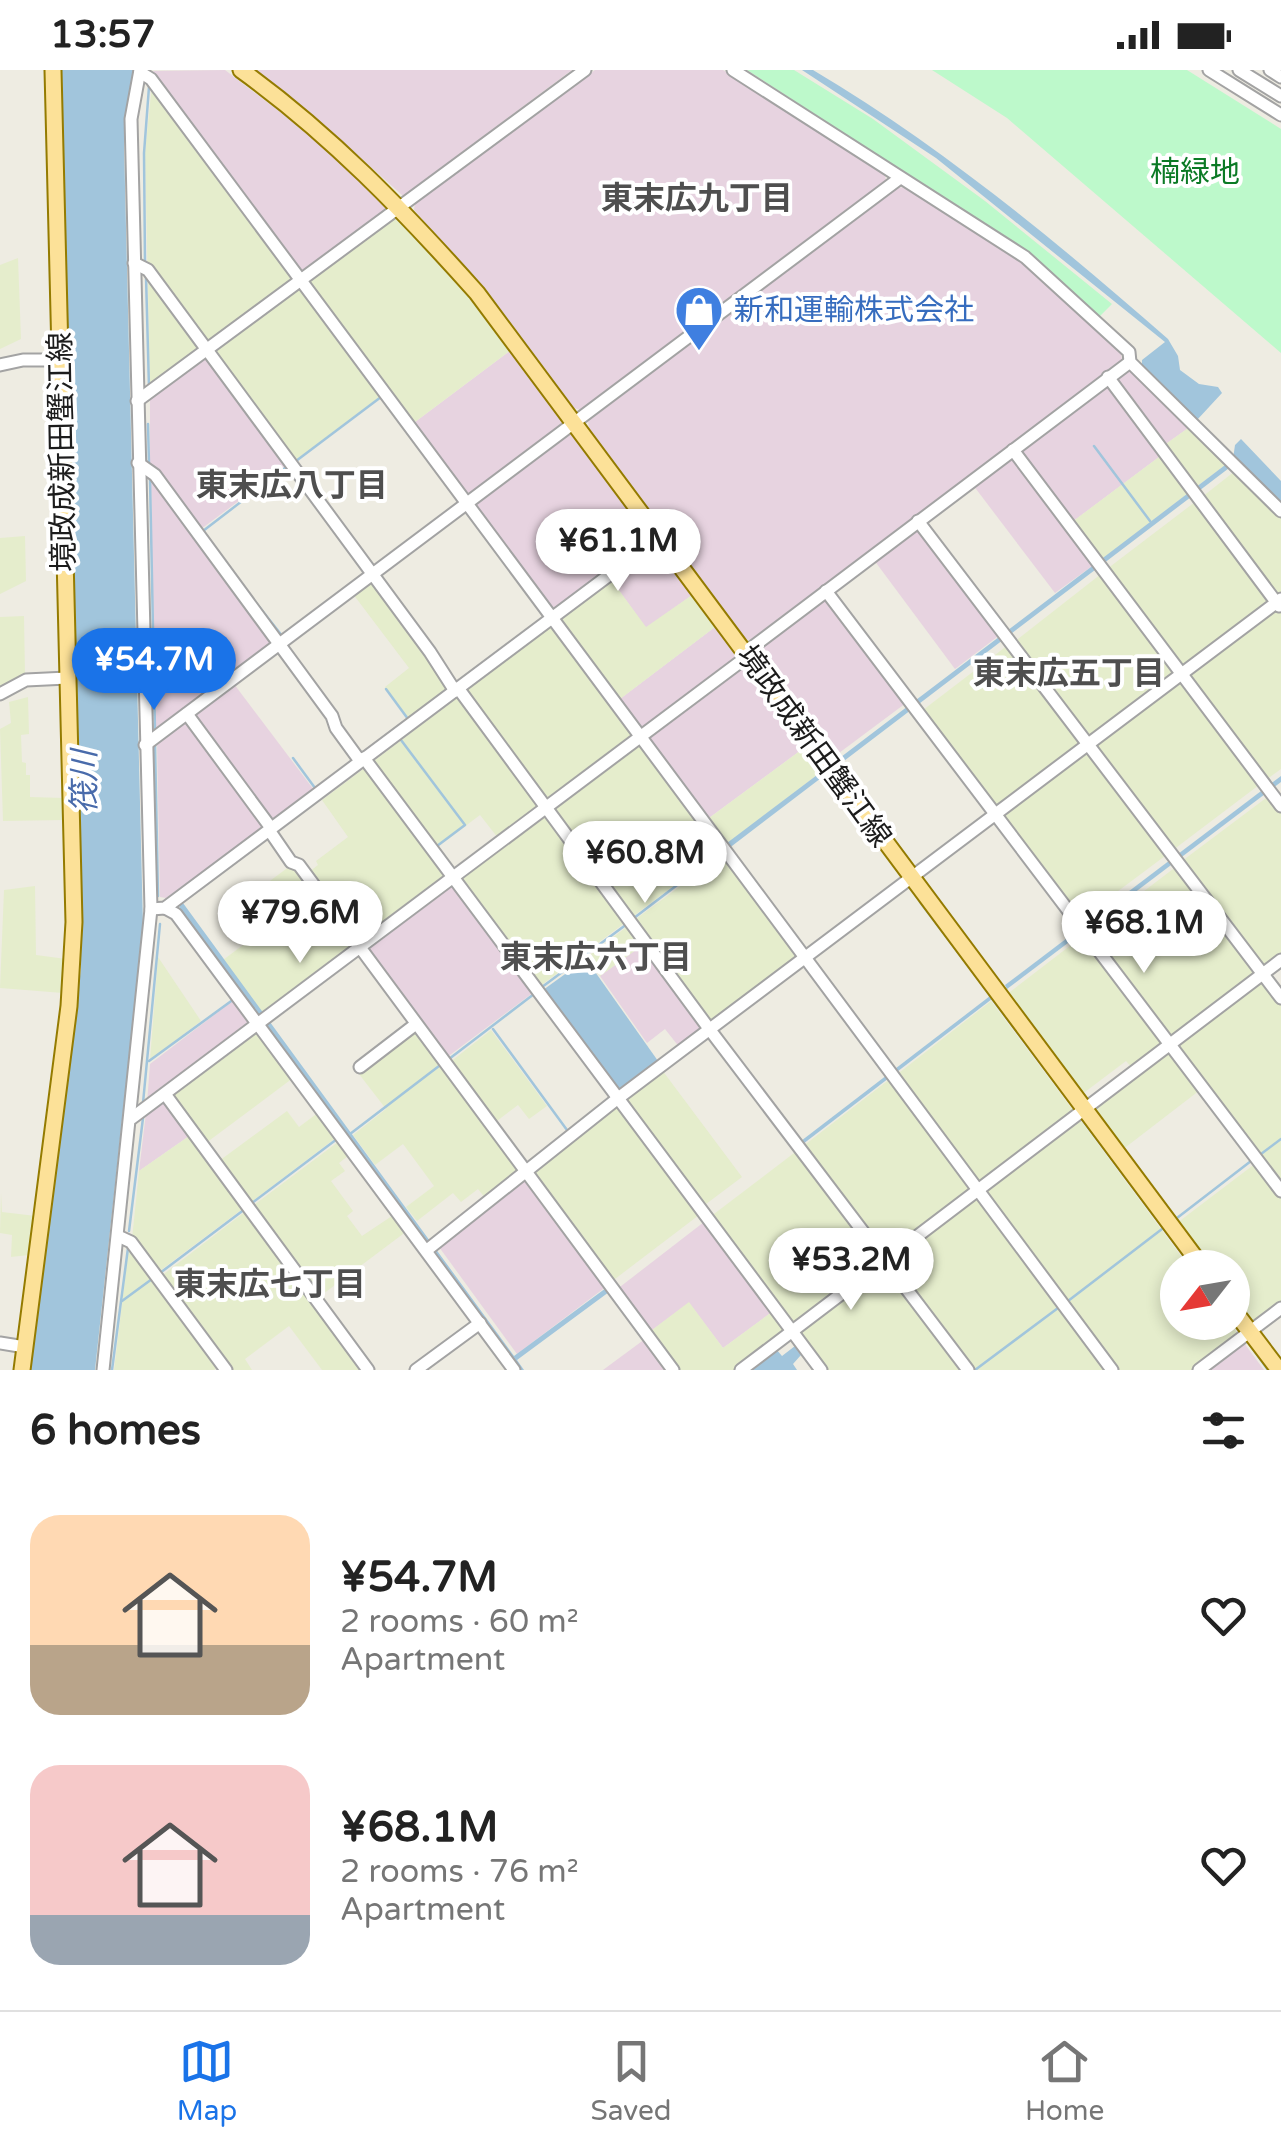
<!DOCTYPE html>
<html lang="en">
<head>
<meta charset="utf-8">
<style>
	:root { --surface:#fff; --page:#f2f2f2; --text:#222; --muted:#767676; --line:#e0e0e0; --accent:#1a73e8 }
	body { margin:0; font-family:"Varela Round","Noto Sans JP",sans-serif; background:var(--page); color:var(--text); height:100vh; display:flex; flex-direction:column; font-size:38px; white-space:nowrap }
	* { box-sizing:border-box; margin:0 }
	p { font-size:32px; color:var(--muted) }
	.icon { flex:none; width:55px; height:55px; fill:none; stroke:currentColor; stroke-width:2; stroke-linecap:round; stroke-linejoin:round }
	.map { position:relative; height:1300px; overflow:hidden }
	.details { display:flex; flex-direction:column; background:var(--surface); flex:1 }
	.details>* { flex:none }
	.needle { width:65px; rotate:239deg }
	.buttons { position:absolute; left:1160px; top:1180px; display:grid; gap:20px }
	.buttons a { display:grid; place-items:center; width:90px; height:90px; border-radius:50%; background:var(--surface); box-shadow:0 5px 15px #0003; font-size:50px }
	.price { position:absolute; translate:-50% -85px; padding:0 22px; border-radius:35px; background:#fff; color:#222; font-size:32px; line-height:65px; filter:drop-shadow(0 2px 5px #0008) }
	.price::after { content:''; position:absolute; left:50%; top:60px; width:30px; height:22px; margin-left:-15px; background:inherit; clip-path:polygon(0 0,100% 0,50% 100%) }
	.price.selected { background:var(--accent); color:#fff }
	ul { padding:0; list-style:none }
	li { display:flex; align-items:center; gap:30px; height:250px; padding:0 30px }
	li span { display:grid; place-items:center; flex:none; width:280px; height:200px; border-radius:30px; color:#555 }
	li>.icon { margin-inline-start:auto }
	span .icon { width:120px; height:120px; fill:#fffc; stroke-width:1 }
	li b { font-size:42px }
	h2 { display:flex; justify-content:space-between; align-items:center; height:120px; padding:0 30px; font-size:42px }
	.status { display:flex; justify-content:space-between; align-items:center; height:70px; padding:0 50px; background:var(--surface); direction:ltr }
	.status svg { height:28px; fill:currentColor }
	.menu { display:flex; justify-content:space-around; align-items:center; height:140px; border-top:2px solid var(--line); background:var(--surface); font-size:28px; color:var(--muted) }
	.menu a { display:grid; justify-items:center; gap:5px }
	.menu .selected { color:var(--accent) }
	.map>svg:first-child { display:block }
	.industrial { fill:#e7d3e0 }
	.farmland { fill:#e5edcc }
	.park { fill:#bdf9cb }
	.water { fill:#a1c5dc }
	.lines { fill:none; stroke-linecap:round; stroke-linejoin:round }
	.stream { stroke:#a1c5dc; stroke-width:2.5 }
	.minor-casing { stroke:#a3a3a3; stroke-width:15 }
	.major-casing { stroke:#947b00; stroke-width:19 }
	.minor { stroke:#fff; stroke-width:11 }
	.major { stroke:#fce198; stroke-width:15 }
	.labels { text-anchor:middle; stroke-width:8; stroke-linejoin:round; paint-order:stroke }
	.park-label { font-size:30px; fill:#0b7a25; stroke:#fff }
	.shop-label { font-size:30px; fill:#366cbe; stroke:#fff; text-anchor:start }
	.street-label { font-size:30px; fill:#1c1c1c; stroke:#fff }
	.neighbourhood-label { font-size:32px; font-weight:bold; fill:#4f4f4f; stroke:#fff }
	.water-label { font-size:32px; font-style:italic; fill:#496bab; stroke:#fff }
</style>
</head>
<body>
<div class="status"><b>13:57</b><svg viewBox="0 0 49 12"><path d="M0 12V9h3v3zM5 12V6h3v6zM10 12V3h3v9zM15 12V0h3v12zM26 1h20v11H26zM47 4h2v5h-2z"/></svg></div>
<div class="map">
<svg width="1281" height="1300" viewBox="0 0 1281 1300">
	<rect width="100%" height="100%" fill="#eeece2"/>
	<g class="industrial">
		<polygon points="225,0 322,74 391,139 305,205 153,1"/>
		<polygon points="254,0 572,0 403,126 332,62"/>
		<polygon points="595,0 723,0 885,106 886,110 581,340 574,338 485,218 414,140 415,133"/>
		<polygon points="905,117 1022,193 1121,284 1122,290 750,570 744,569 589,358 588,351 896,118"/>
		<polygon points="511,280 568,356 471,429 415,352"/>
		<polygon points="205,287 287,395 201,459 150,397 150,327"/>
		<polygon points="1129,298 1191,356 1163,376 1115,310"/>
		<polygon points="1107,314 1163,384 1072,452 1020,380"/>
		<polygon points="571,361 651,470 554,541 475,433"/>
		<polygon points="1011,387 1014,388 1095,494 1055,523 973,415"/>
		<polygon points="151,407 273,573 156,663 152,496"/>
		<polygon points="920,456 1001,564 955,599 874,490"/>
		<polygon points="658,472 695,523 646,558 610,508"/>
		<polygon points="825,528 906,633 835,686 755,580"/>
		<polygon points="719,554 740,584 739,588 643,660 620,629"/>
		<polygon points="747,594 808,675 709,748 648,666"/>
		<polygon points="234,614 314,720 272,752 194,648 194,643"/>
		<polygon points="186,649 265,757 166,828 160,827 157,672"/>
		<polygon points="450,812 534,922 446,988 365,876"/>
		<polygon points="644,874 703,957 680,978 665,959 647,973 600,906"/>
		<polygon points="235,929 253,954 147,1033 150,994"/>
		<polygon points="164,1030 192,1064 139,1101 146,1043"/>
		<polygon points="526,1109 607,1216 517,1284 439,1177"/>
		<polygon points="704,1152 772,1242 723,1278 689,1233 648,1263 616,1220"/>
		<polygon points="645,1269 668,1300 603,1300"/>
		<polygon points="1244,1273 1264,1300 1207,1300"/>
	</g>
	<g class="farmland">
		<polygon points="152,14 296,211 150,319 145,83"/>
		<polygon points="394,146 398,146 471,228 511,280 415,352 308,210"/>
		<polygon points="18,188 21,269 0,279 0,195"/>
		<polygon points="301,216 382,325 293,392 212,282"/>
		<polygon points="1191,356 1228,393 1196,417 1163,376"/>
		<polygon points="1163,384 1191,421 1101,490 1072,452"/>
		<polygon points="1235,401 1281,446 1281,523 1278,526 1202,427"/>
		<polygon points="1195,432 1271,530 1185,596 1180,595 1107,499"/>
		<polygon points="25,466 26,511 0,524 0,468"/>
		<polygon points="1101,504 1175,601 1090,668 1014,572"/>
		<polygon points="610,508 646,557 695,523 719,554 620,629 559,546"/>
		<polygon points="370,511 374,512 449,618 410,650 385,617 409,598 353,524"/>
		<polygon points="1275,538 1281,542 1281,699 1266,710 1188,605"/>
		<polygon points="24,546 25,605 0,618 0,547"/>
		<polygon points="552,556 720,781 631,848 464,622"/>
		<polygon points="1008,575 1083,672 995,737 923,640"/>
		<polygon points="1180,610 1259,715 1173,780 1094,679 1095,674"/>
		<polygon points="461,625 541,735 498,768 480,745 435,779 371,693"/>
		<polygon points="28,627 29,664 21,665 22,692 26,693 26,705 30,705 30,727 64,728 65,750 3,751 0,659 11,653 9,632"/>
		<polygon points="808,675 825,699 728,773 709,748"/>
		<polygon points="1087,679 1165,781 1165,786 1082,848 1002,745"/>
		<polygon points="366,697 445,807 359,870 309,802 318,795 316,791 348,767 322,730"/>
		<polygon points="1270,725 1281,740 1281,886 1264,898 1182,791"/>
		<polygon points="544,742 626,852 539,917 457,806"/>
		<polygon points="724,784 798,884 797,890 711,954 633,851"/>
		<polygon points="290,796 296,798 353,877 262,944 223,890 267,857 247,828"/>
		<polygon points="1177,796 1257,901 1173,969 1169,968 1089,863"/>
		<polygon points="35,816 36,885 66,889 63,923 0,918 4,820"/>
		<polygon points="629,855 644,874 600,906 586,888"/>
		<polygon points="1084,865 1165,973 1133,999 1126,991 1081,1025 1006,925"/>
		<polygon points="158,887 201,951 150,990"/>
		<polygon points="1256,912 1264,912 1281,934 1281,1115 1176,974"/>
		<polygon points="991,931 1075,1043 980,1116 895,1006"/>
		<polygon points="491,960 547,1036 529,1049 518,1035 493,1054 449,993"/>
		<polygon points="255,961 258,961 293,1008 206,1073 171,1027 172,1023"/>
		<polygon points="416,962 519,1099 486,1129 478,1119 461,1132 453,1123 417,1151 406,1137 434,1116 403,1074 375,1095 353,1065 386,1039 359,1004"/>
		<polygon points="1167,981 1171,982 1200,1020 1122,1080 1093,1037"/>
		<polygon points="662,1000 742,1107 702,1137 624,1032 625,1028"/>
		<polygon points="890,1009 972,1118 887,1186 802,1077"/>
		<polygon points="614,1037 619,1037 699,1145 611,1212 531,1102"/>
		<polygon points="287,1041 299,1057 319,1042 337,1067 250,1133 219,1091"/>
		<polygon points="1078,1047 1189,1197 1178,1198 1178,1252 1230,1253 1238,1264 1192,1300 1116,1300 983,1120"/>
		<polygon points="192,1064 245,1137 157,1203 132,1169 139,1101"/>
		<polygon points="338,1072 348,1086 339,1093 345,1101 331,1111 353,1141 347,1146 362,1166 395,1144 407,1161 319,1227 254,1135"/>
		<polygon points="798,1080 879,1188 794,1256 710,1147"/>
		<polygon points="1256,1093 1281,1126 1281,1233 1254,1253 1233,1228 1232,1198 1210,1197 1177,1153"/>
		<polygon points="1,1123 2,1142 36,1146 29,1185 11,1187 12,1165 0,1163"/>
		<polygon points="976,1126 1109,1300 972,1300 890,1188"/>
		<polygon points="246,1141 364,1300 322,1300 289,1256 245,1289 252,1300 230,1300 160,1207"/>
		<polygon points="129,1176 219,1296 214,1300 114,1300"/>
		<polygon points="883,1196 964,1300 826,1300 799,1263"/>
		<polygon points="689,1232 723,1278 773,1241 787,1259 736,1300 676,1300 648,1263"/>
	</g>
	<g class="park">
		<polygon points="747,0 794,0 873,49 985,131 1112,234 1098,248 1031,185"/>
		<polygon points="932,0 1187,0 1281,59 1281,283 1007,48"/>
	</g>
	<g class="water">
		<polygon points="62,0 133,0 124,75 143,856 95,1300 27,1300 81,899"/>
		<path d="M802,0H813C941,76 1056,171 1168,269L1178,286L1180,300L1199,314L1218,317L1222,323L1197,350L1142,296V290L1165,272L936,88Z"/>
		<polygon points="1241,369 1281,411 1281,435 1237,392 840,694 837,690 1233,389 1235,375"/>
		<polygon points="559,546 727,773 825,699 825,705 728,779 556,548"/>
		<polygon points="550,553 552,556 183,833 514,1286 606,1218 609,1222 517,1290 524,1300 521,1300 182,843 178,833"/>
		<polygon points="1281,706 1281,712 1007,919 1005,915"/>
		<polygon points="586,889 658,991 618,1020 543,920"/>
		<polygon points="990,926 992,929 803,1074 801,1071"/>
		<polygon points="795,1276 801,1285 793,1294 797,1300 748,1300 776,1279 782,1286"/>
	</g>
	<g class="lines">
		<g class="stream">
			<polyline points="145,192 144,83 149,17"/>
			<polyline points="146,206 149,318"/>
			<polyline points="148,354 149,394"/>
			<polyline points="1094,376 1150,451"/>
			<polyline points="296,391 381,327"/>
			<polyline points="150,408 155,660"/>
			<polyline points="203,461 285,398"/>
			<polyline points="245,519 283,567"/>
			<polyline points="756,585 833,687"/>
			<polyline points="386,619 408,649"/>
			<polyline points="401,670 465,755 437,776"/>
			<polyline points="155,673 158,826"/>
			<polyline points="293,688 315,718"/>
			<polyline points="840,725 893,794"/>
			<polyline points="920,832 985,918"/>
			<polyline points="634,848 719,783"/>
			<polyline points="542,917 627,854"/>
			<polyline points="990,926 1075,1039"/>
			<polyline points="493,959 567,1060"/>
			<polyline points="449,989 534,924"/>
			<polyline points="149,991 234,929"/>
			<polyline points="143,1033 160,854"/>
			<polyline points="1081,1048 1193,1198"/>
			<polyline points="350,1064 439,996"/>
			<polyline points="1261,1084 1281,1069"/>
			<polyline points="252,1133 337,1069"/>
			<polyline points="1177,1148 1251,1091"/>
			<polyline points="129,1161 143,1048"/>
			<polyline points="160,1203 245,1139"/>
			<polyline points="122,1231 152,1209"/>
			<polyline points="1068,1231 1162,1159"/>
			<polyline points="1248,1272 1268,1300"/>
			<polyline points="112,1300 128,1178"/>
			<polyline points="975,1300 1058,1238"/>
		</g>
		<g class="minor-casing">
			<g id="minor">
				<polyline points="733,0 1025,187 1129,282 1130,292 1281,441"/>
				<polyline points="1209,0 1281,45"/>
				<polyline points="1239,0 1281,26"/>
				<polyline points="1270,0 1281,7"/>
				<polyline points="140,2 151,9 1112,1300"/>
				<polyline points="134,193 148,200 430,582 455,621"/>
				<polyline points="0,295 23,290 60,290"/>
				<polyline points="1108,307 1279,536"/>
				<polyline points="137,331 585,0"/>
				<polyline points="1013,380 1281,736"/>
				<polyline points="138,393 155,405 332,646 336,658 360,691"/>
				<polyline points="918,451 1281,928"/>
				<polyline points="826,521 1281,1121"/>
				<polyline points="746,582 1130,292"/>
				<polyline points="458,618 710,960 968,1300"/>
				<polyline points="0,624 26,610 67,608"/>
				<polyline points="187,644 271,758"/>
				<polyline points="145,675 900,108"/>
				<polyline points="364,688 821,1300"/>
				<polyline points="269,760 291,792 299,795 673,1300"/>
				<polyline points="165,838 176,844 514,1300"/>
				<polyline points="151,839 165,838 660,467"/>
				<polyline points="360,997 416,954"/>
				<polyline points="165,1024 368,1300"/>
				<polyline points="132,1048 748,586"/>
				<polyline points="118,1166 131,1172 226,1300"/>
				<polyline points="427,1180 617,1029 1281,529"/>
				<polyline points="0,1273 25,1277"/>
				<polyline points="103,1300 151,839 131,49 140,0"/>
				<polyline points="416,1300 480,1253"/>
				<polyline points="741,1300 1281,890"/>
				<polyline points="1199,1300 1281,1238"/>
			</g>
		</g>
		<g class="major-casing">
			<g id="major">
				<path d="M241,0C330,64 404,141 477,223L1203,1198"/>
				<polyline points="1232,1238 1279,1300"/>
				<polyline points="22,1300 69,936 74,852 53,0"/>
			</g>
		</g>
		<use href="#minor" class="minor"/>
		<use href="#major" class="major"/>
	</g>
	<defs>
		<g id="shop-pin" transform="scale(2.5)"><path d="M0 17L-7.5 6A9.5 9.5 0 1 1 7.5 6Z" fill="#3f7fe0" stroke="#fff"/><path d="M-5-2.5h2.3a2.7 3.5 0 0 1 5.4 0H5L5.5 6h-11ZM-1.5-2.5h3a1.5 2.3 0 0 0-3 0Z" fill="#fff"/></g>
	</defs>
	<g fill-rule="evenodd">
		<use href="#shop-pin" x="699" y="240"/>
	</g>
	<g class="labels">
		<g class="park-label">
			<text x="1195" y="112">楠緑地</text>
		</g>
		<g class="shop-label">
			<text x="734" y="250">新和運輸株式会社</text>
		</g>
		<g class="street-label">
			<text transform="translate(62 382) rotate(-91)" y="10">境政成新田蟹江線</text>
			<text transform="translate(814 676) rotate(54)" y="10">境政成新田蟹江線</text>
		</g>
		<g class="neighbourhood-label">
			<text x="697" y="139">東末広九丁目</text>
			<text x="292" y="426">東末広八丁目</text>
			<text x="1069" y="614">東末広五丁目</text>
			<text x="596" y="898">東末広六丁目</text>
			<text x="270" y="1225">東末広七丁目</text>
		</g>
		<g class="water-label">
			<text transform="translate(84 712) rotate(-90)" y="11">筏川</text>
		</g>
	</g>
</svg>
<div class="buttons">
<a><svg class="needle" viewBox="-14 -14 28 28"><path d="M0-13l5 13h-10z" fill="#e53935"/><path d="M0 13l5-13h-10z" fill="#767676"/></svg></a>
</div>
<b class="price" style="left:618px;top:524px">¥61.1M</b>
<b class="price selected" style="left:154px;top:643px">¥54.7M</b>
<b class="price" style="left:645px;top:836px">¥60.8M</b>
<b class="price" style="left:300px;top:896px">¥79.6M</b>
<b class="price" style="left:1144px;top:906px">¥68.1M</b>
<b class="price" style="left:851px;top:1243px">¥53.2M</b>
</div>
<section class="details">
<h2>6 homes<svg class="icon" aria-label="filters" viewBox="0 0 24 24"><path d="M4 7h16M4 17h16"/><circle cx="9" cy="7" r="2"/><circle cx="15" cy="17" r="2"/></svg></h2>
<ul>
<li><span style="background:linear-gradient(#ffd9b3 65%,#b9a48a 0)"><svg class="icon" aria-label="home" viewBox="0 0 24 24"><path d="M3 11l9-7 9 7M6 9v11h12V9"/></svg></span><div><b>¥54.7M</b><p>2 rooms · 60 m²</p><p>Apartment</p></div><svg class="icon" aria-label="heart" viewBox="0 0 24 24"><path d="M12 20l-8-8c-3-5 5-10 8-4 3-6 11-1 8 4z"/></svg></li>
<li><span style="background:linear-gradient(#f6c9c9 75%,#9aa5b1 0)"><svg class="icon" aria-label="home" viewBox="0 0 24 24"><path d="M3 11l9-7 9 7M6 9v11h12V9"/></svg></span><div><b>¥68.1M</b><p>2 rooms · 76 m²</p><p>Apartment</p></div><svg class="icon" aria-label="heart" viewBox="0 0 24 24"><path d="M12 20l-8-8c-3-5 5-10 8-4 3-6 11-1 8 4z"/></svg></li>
</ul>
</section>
<nav class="menu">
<a class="selected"><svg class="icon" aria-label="map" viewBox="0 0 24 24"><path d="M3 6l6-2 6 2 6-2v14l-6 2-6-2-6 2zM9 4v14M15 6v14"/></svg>Map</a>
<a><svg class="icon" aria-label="saved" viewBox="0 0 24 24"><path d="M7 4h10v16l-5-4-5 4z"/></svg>Saved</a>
<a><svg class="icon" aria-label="home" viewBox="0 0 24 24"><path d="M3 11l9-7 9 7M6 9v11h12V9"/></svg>Home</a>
</nav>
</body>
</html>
